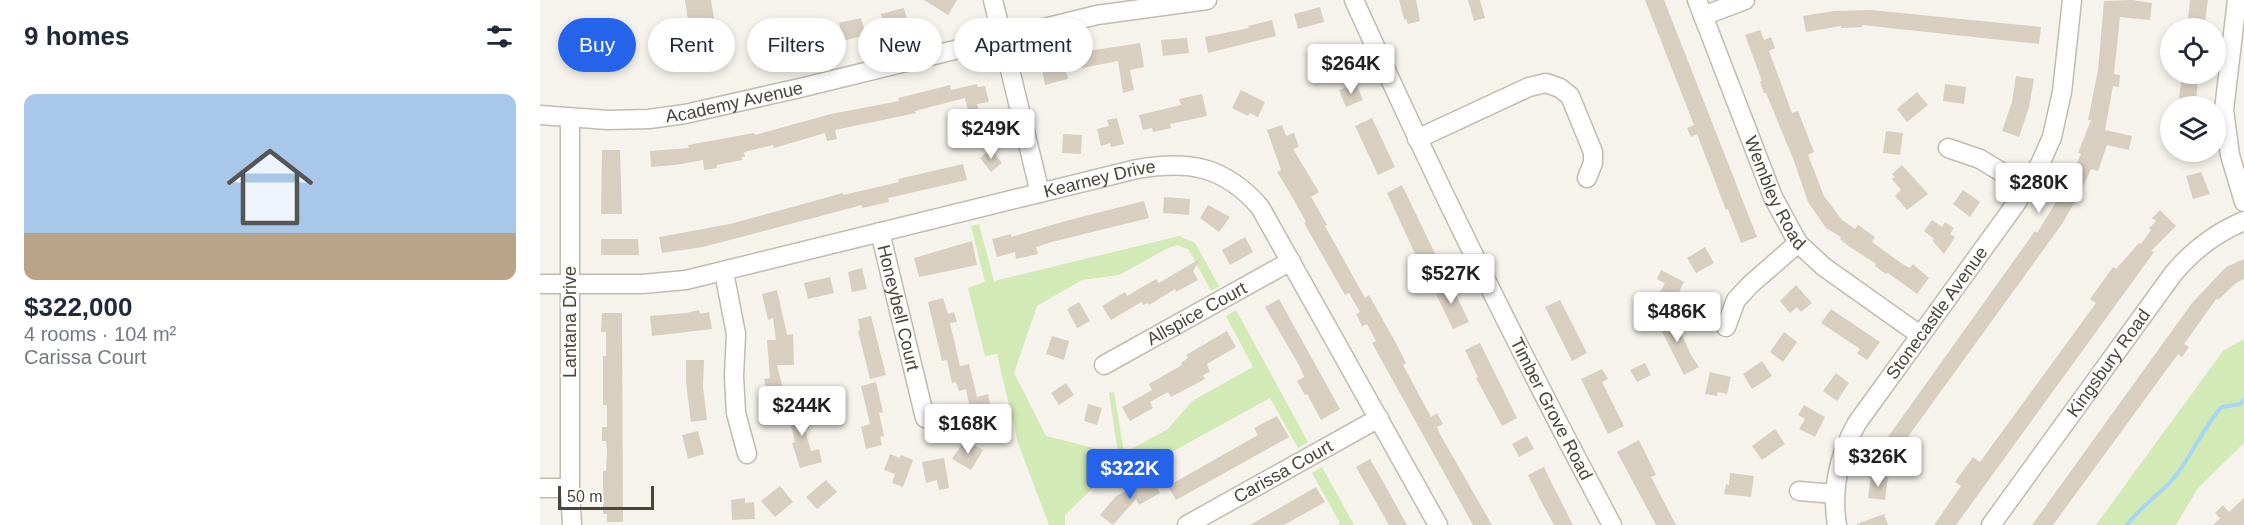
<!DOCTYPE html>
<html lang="en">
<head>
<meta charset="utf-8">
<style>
	:root { --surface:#fff; --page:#f6f6f7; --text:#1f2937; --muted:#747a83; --accent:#2563eb }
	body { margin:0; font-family:Arial,sans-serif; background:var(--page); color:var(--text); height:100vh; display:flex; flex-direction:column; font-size:22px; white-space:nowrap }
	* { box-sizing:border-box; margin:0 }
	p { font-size:20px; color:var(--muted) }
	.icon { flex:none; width:33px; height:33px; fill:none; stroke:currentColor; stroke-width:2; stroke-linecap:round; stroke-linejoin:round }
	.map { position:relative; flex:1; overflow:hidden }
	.sheet { display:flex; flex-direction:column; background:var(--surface); width:540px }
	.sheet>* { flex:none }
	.hud { position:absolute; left:18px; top:18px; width:570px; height:54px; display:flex; gap:12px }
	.buttons { position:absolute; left:1620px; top:18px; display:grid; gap:12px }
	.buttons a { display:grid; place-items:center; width:66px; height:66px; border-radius:50%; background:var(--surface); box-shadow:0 3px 9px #0003; font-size:30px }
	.scale { position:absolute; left:18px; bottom:15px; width:96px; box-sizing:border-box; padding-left:6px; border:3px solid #4b4439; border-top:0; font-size:16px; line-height:21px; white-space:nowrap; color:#4b4439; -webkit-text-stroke:4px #fff; paint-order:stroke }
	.price { position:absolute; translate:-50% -51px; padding:0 14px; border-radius:6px; background:#fff; color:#222; font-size:20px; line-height:39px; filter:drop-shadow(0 2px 3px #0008) }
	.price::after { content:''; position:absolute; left:50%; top:36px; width:18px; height:14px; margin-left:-9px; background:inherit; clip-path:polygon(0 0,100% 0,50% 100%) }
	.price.active { background:var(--accent); color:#fff }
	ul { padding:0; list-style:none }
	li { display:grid; align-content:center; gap:12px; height:318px; padding:0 24px }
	li span { display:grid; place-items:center; height:186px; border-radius:12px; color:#555 }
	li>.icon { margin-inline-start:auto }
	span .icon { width:108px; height:108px; fill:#fffc; stroke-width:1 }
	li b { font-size:26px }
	h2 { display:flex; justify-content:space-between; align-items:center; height:72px; padding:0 24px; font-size:26px }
	.tag { padding:0 21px; border-radius:27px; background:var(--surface); box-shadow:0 3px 9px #0003; font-size:21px; line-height:54px }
	.tag.active { background:var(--accent); color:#fff }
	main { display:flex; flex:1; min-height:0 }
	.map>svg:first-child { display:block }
	.green { fill:#d2eab5 }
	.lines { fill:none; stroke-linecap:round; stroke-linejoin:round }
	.stream { stroke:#a9d4f2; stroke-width:4 }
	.building { fill:#d8cfc1 }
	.minor-casing { stroke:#c2bbae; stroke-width:21 }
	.minor { stroke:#fff; stroke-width:18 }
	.labels { text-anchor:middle; stroke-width:5; stroke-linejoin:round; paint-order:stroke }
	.street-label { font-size:18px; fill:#4b4439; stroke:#fff }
</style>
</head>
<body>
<main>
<section class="sheet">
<h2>9 homes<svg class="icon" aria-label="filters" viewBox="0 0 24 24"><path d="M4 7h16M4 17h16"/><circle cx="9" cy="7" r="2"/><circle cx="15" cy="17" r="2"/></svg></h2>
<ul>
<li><span style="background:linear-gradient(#a9c7e8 75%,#b9a48a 0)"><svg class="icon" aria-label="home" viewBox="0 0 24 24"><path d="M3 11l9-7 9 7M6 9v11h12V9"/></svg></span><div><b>$322,000</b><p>4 rooms · 104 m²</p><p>Carissa Court</p></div></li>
</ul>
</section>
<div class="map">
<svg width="1704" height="525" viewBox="0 0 1704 525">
	<rect width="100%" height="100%" fill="#f6f3ec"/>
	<g class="green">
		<polygon points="439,224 454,281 639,236 655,243 679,286 671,291 649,250 638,245 628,248 579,275 542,280 497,306 474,373 506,436 578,454 569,393 574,392 584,453 628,429 652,401 713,367 686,316 696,310 768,442 758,448 730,398 608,465 601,453 571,470 525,515 525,525 509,525 478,443 457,354 445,356 428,288 445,282 431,226"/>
		<polygon points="1704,339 1704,443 1658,488 1636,525 1556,525 1683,351"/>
		<polygon points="782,467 814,525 798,525 800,523 772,473"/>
	</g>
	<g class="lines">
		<path class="stream" d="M1587,525C1601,505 1623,493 1637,474C1653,453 1664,426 1682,407L1700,404L1704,400"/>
	</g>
	<g class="building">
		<polygon points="145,0 171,0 178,43 152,47"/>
		<polygon points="384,0 417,0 408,15"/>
		<polygon points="859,0 876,0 880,21 868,24 866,19 864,19"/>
		<polygon points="928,0 940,0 945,18 934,21"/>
		<polygon points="1105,0 1124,0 1217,237 1201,243 1188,209 1186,210 1157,134 1151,137 1147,128 1154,125"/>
		<polygon points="1592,0 1612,3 1610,20 1580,17 1574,74 1580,75 1579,87 1573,86 1565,130 1592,136 1589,150 1567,145 1558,171 1551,169 1540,193 1522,224 1354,456 1346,450 1352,441 1348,437 1495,231 1497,233 1526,186 1530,172 1532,173 1541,154 1538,153 1551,120 1548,120 1558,70 1564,1"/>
		<polygon points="1650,0 1668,0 1664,28 1647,28"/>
		<polygon points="780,7 784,22 758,29 754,14"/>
		<polygon points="364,8 369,25 345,30 341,14"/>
		<polygon points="1331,10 1501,27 1499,44 1322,25 1322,27 1301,28 1301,26 1266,32 1263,16 1294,11"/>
		<polygon points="321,18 326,35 303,41 299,23"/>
		<polygon points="732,20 736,36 668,53 665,37 709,28 708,26"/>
		<polygon points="1220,30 1224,40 1231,37 1235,48 1229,51 1252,113 1258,111 1274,152 1268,155 1284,196 1302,220 1315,229 1318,225 1335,237 1332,242 1364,265 1370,268 1373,264 1389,278 1377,294 1348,273 1346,274 1335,266 1336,264 1307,245 1300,239 1301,237 1286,228 1268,202 1254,161 1226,93 1224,93 1220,82 1222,81 1205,35"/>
		<polygon points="647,38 649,53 623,56 621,40"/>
		<polygon points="600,43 604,67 590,70 594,90 583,93 578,61 526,71 528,79 505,85 502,69 510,67 509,63 536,56 535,53"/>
		<polygon points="797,47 803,61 789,68 782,54"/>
		<polygon points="1642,74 1659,74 1655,106 1638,106"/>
		<polygon points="1476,76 1494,79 1489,107 1479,137 1462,131 1472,102"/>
		<polygon points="816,83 823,100 806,107 799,90"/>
		<polygon points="437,84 438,87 445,86 449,102 437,104 439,111 429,114 425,98 375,111 376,113 295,130 297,139 287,141 285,133 234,148 233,145 204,152 205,157 202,157 202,160 177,165 177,168 164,170 163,160 135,165 111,167 110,151 149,148 148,145 214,133 215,135 291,114 359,101 358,98 410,85 411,90"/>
		<polygon points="1405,84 1426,87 1424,104 1403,101"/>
		<polygon points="701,90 725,102 718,117 710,113 708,116 692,108"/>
		<polygon points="1377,92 1388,105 1367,122 1357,109"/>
		<polygon points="662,94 667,116 630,124 631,128 613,132 612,128 603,130 599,115 641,105 639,99"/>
		<polygon points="577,118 584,144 571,147 570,143 561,146 557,129 569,126 567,120"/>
		<polygon points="832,118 855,167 838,175 815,126"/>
		<polygon points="742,125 746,136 754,133 759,147 753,149 779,192 771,197 787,225 785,226 825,298 829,295 857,345 866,363 863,365 891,417 897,413 903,424 897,427 901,436 952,525 933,525 832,343 836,341 827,324 822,326 816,314 820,312 809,293 805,295 764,223 766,222 751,195 737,172 741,170 727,130"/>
		<polygon points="1346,131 1363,133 1360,155 1343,153"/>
		<polygon points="523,134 542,135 541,154 522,153"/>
		<polygon points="451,149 462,163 451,172 440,158"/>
		<polygon points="62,150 80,150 82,214 61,214"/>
		<polygon points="423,164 427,180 348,198 349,202 322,208 322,205 163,247 122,253 119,237 190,224 303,193 303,195 359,182 358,179"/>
		<polygon points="1362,165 1388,194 1367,210 1355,196 1361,190 1352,179 1355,177 1352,174"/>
		<polygon points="1661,172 1670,194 1653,199 1646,176"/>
		<polygon points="862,185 899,262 883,271 847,193"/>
		<polygon points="1423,190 1440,202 1430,217 1413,204"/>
		<polygon points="624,197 650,199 649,215 623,213"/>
		<polygon points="604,201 609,218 512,242 496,247 498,254 476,259 475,252 457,257 452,239 471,234 471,237 529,220"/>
		<polygon points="668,205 690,217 679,232 660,218"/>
		<polygon points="1620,210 1636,226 1611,251 1614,252 1601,270 1416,525 1394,525 1421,486 1415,482 1433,457 1440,462 1556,303 1550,299 1573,267 1576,269 1599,243 1601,244 1611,230 1609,228 1616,221 1612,218"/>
		<polygon points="1392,220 1402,227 1405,222 1414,228 1410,234 1415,237 1404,254 1393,241 1394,239 1384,231"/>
		<polygon points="705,237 713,252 690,265 682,250"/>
		<polygon points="61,239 98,239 99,255 61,255"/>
		<polygon points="432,241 437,265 379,277 374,258"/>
		<polygon points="1165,247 1174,263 1156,273 1147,258"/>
		<polygon points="661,258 653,271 658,280 636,292 635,289 609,305 608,303 603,305 601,302 571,320 562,306 585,292 587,296 616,279 619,283"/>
		<polygon points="1704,259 1704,279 1696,283 1678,300 1677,298 1644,344 1649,347 1642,357 1638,354 1513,525 1492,525 1652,303 1686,267"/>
		<polygon points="322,268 327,289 312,292 308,272"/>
		<polygon points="1121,270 1144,282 1133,304 1118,296 1125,283 1117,279"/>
		<polygon points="290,277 294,293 268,299 264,283"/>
		<polygon points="909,280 929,322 913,329 893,288"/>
		<polygon points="1256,285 1272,303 1261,312 1257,307 1250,313 1240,301"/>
		<polygon points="237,290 247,335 253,334 254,365 237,365 246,401 230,405 224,379 230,378 227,340 236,340 233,318 228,320 222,294"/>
		<polygon points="403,298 408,314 414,312 417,322 410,323 420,366 429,364 437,397 448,394 454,422 438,425 436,417 432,418 426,389 419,391 416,382 412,383 407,360 402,361 388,302"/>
		<polygon points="739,299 800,409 781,420 767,394 765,395 757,381 764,377 760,367 725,307"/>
		<polygon points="1020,300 1047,353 1032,361 1005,307"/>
		<polygon points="539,302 550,321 537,328 527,309"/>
		<polygon points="1291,309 1340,342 1327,360 1317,353 1320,349 1281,323"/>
		<polygon points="159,310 160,314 169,312 172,329 112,336 110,316 146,313"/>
		<polygon points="1131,312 1151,355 1159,367 1144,375 1116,320"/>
		<polygon points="62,313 82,313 83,522 67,522 67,514 63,514 63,471 66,471 67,451 66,441 62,441 62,427 67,427 67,405 63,405 63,356 66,356 66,332 61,332"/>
		<polygon points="331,316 346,375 330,379 318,331 320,330 318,319"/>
		<polygon points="687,331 696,347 667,364 670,372 663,375 665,379 631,397 628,392 610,402 613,408 590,421 582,407 612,390 609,384 642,365 641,363 648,358 646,355"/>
		<polygon points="1244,332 1257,342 1243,362 1230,352"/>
		<polygon points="512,336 529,341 524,360 506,354"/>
		<polygon points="940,343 977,418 962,426 936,378 938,377 925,350"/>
		<polygon points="146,360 164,360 163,387 167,420 151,422 146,383"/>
		<polygon points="1222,361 1232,376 1212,389 1203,374"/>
		<polygon points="1105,363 1111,375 1097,382 1090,370"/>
		<polygon points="1062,369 1068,379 1062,382 1084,426 1068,434 1041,379"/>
		<polygon points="1170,372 1191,377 1187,394 1178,392 1177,396 1165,394"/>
		<polygon points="1296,373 1309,383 1297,401 1283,391"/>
		<polygon points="336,382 343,412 339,413 344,436 340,437 342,445 326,449 321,427 330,424 321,386"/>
		<polygon points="526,383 534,395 519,405 511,393"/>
		<polygon points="548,404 562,408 557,425 544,421"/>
		<polygon points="263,405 269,429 265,430 271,451 279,449 282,462 260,468 252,443 255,442 250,422 247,423 244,410"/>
		<polygon points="1264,405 1285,417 1275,437 1259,429 1265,419 1258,415"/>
		<polygon points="737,416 749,437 636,500 628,486 718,435 714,428"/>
		<polygon points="1235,429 1245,444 1222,460 1212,446"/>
		<polygon points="158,431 164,454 148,459 142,435"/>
		<polygon points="987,436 994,449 979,457 972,444"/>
		<polygon points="425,440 443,450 431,470 412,459"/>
		<polygon points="1099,440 1116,475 1111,477 1136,525 1116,525 1077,452"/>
		<polygon points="350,454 360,458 361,455 373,460 363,487 352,483 355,474 344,470"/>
		<polygon points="404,458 409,488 399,490 397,480 386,483 382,462"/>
		<polygon points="830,459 845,485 867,525 849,525 816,467"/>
		<polygon points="1004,467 1010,480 1033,525 1014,525 1003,505 988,475"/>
		<polygon points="1190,473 1214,476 1211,497 1184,494 1186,484 1189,485"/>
		<polygon points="1331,475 1348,477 1345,500 1328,498"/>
		<polygon points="612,478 620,493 599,505 596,499 573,525 560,515 576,496"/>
		<polygon points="286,480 297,492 277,509 266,497"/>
		<polygon points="240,486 253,502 235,517 221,501"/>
		<polygon points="776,487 785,502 744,525 710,525"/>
		<polygon points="205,498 205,503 214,502 215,519 192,520 191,500"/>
		<polygon points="1704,498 1704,525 1673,525 1680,518 1675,513 1683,505 1689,512"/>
		<polygon points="1344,514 1348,525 1317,525 1317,524"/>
	</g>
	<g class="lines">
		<g class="minor-casing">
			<g id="minor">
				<polyline points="453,0 500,193"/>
				<path id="s1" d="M814,0C894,178 980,353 1072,525"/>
				<path id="s2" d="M1157,0L1233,197L1258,243L1284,267L1380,335"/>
				<polyline points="1697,0 1684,110 1690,155 1704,202"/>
				<polyline points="1163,16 1205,0"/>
				<path id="s3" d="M0,115L68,120L109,119L145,114L260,88L557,15L667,0"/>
				<polyline points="30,119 30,488 32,525"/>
				<polyline points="877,139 989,87 1006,83 1020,88 1030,96 1053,152 1053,163 1047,178"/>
				<polyline points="1408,148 1440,159 1486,187"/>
				<path id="s4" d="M340,232L385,418"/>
				<polyline points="184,272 196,334 194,376 196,413 207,454"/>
				<path id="s5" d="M0,284H102L146,280L597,169C649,160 684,166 720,207L898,525"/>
				<polyline points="1186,327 1196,300 1211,284 1258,243"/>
				<path id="s6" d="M564,365L751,261"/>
				<polyline points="0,488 30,488"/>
				<polyline points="1259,491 1295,494"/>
				<path id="s7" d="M647,525L839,418"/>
				<path id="s8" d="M1297,525C1291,489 1299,455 1317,423L1475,205L1501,162L1512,137L1522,92L1532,0"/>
				<path id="s9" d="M1451,525L1633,274C1653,250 1675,233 1704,221"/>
			</g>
		</g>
		<use href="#minor" class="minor"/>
	</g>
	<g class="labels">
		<g class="street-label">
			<text dy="6" stroke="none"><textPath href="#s3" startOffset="196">Academy Avenue</textPath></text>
			<text dy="6" stroke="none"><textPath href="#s5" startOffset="572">Kearney Drive</textPath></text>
			<text dy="6" stroke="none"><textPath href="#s2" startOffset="208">Wembley Road</textPath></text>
			<text dy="6" stroke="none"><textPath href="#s4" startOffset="78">Honeybell Court</textPath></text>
			<text dy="6" stroke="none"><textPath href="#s6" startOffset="106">Allspice Court</textPath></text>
			<text dy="6" stroke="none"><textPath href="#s8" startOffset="242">Stonecastle Avenue</textPath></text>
			<text transform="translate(30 322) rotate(-90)" y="6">Lantana Drive</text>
			<text dy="6" stroke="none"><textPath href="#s9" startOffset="200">Kingsbury Road</textPath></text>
			<text dy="6" stroke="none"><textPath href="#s1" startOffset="454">Timber Grove Road</textPath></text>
			<text dy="6" stroke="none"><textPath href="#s7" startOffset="110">Carissa Court</textPath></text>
		</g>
	</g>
</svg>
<div class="buttons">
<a><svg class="icon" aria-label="locate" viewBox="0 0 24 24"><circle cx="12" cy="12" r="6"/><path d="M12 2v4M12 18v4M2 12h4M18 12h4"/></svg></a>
<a><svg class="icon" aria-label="layers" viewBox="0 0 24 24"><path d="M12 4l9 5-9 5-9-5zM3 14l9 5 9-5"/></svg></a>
</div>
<div class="scale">50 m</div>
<b class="price" style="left:811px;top:95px">$264K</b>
<b class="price" style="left:451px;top:160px">$249K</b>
<b class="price" style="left:1499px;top:214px">$280K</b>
<b class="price" style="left:911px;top:305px">$527K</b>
<b class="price" style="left:1137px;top:343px">$486K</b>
<b class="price" style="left:262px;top:437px">$244K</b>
<b class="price" style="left:428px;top:455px">$168K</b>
<b class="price" style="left:1338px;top:488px">$326K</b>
<b class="price active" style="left:590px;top:500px">$322K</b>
<div class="hud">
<a class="tag active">Buy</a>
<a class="tag">Rent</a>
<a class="tag">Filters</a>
<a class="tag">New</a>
<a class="tag">Apartment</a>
</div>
</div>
</main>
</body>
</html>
